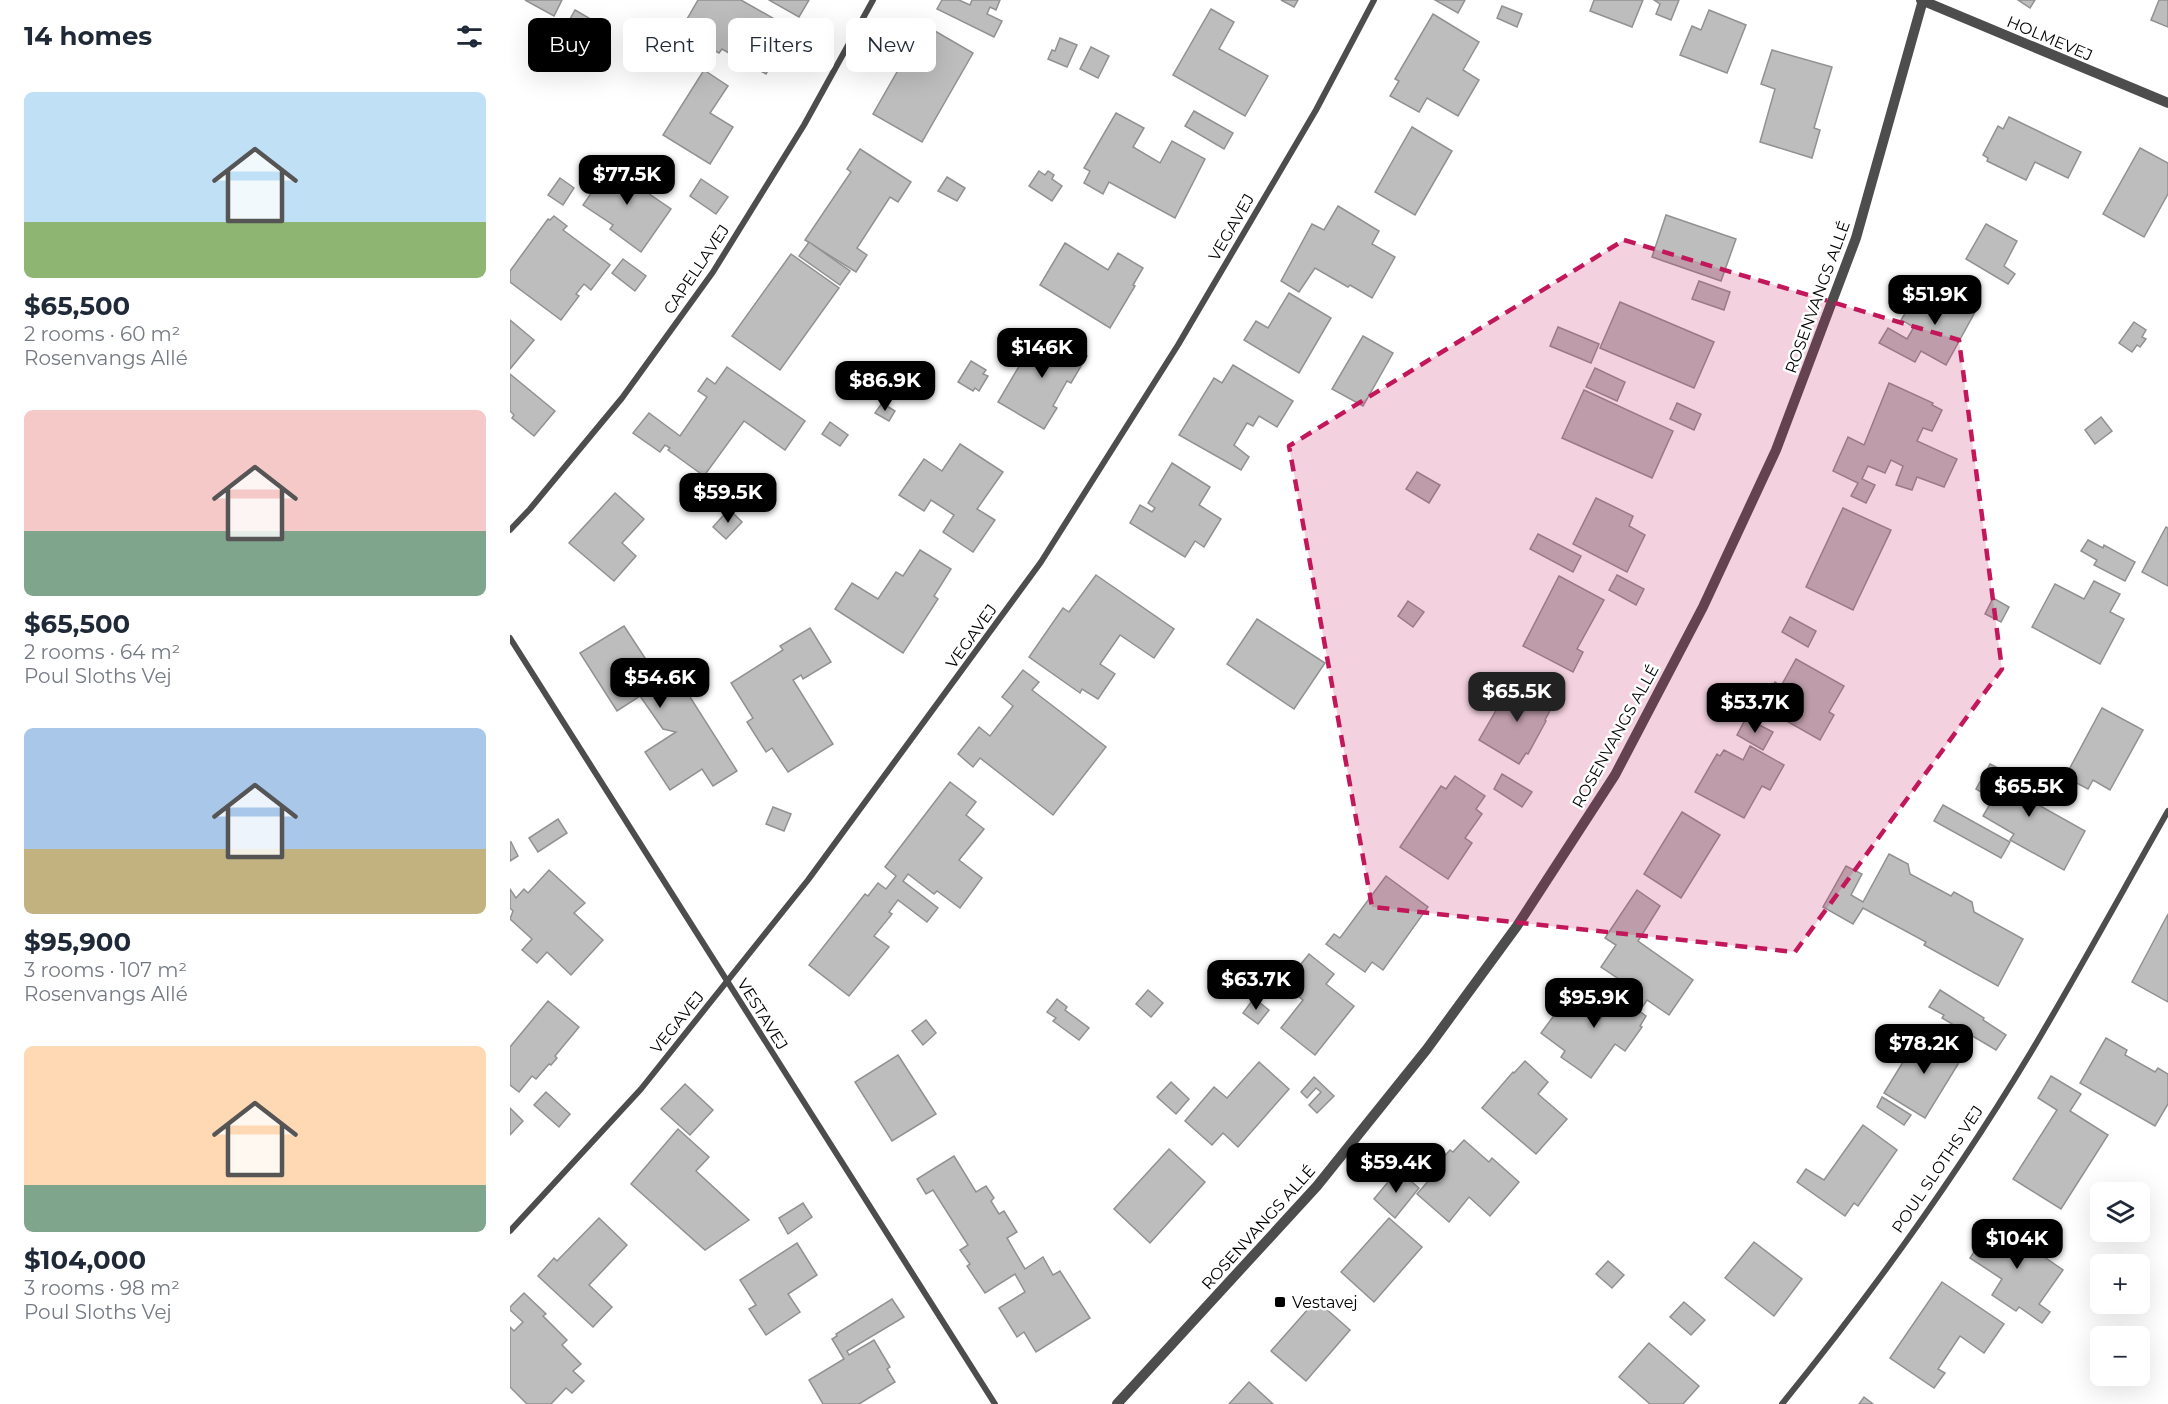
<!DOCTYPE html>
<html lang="en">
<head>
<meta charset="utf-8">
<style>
	:root { --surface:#fff; --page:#f2f2f3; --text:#1f2937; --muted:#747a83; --accent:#000 }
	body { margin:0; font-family:Montserrat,sans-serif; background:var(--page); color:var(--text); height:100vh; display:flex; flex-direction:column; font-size:22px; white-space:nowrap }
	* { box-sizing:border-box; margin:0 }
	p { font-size:20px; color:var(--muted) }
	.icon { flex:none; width:33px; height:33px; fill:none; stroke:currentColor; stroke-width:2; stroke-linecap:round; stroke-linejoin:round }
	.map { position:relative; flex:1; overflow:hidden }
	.sheet { display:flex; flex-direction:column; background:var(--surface); width:510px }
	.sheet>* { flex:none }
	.guide { position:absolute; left:18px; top:18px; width:570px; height:54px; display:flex; gap:12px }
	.controls { position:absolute; left:1580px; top:1182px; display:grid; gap:12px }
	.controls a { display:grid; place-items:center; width:60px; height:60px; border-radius:9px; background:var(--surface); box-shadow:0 6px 24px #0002; font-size:30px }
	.price { position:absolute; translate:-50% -51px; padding:0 14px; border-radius:12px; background:var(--accent); color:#fff; font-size:20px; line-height:39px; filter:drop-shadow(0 2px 3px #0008) }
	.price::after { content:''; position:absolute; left:50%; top:36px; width:18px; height:14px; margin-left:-9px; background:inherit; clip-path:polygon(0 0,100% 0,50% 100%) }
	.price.selected { background:#222; color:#fff }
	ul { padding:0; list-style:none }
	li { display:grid; align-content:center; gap:12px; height:318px; padding:0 24px }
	li span { display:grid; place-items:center; height:186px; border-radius:9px; color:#555 }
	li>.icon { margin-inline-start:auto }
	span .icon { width:108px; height:108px; fill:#fffc; stroke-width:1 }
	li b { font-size:26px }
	h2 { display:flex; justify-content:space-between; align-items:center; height:72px; padding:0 24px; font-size:26px }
	.pill { padding:0 21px; border-radius:9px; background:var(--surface); box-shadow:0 6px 24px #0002; font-size:21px; line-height:54px }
	.pill.selected { background:var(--accent); color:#fff }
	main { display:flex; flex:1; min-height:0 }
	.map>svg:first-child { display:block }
	.building { fill:#bdbdbd; stroke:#919191; stroke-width:1.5 }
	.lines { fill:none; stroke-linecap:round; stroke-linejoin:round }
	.minor { stroke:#4d4d4d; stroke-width:6 }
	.tertiary { stroke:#4d4d4d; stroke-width:10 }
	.marked { fill:#c2185b; fill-opacity:0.2; stroke:#c2185b; stroke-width:4.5; stroke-dasharray:12 8; stroke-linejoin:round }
	.poi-dot { fill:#000; stroke:#fff; stroke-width:2 }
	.labels { text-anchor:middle; stroke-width:5; stroke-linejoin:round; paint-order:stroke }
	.street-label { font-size:16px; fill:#000; stroke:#fff }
	.poi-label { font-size:16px; fill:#000; stroke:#fff; text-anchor:start }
</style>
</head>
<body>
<main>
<section class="sheet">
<h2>14 homes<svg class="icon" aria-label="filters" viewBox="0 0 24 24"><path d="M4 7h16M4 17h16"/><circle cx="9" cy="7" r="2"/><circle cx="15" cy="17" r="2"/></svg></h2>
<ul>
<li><span style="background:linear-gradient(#bfe0f5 70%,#8fb573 0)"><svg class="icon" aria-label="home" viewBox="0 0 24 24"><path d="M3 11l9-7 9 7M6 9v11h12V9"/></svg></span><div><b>$65,500</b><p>2 rooms · 60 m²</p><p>Rosenvangs Allé</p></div></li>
<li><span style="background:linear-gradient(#f6c9c9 65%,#7fa58c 0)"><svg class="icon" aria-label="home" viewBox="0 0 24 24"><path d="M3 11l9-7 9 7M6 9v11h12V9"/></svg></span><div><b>$65,500</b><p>2 rooms · 64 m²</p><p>Poul Sloths Vej</p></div></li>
<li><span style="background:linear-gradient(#a9c7e8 65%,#c2b280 0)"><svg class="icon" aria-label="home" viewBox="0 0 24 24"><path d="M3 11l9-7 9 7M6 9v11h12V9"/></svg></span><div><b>$95,900</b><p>3 rooms · 107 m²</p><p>Rosenvangs Allé</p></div></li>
<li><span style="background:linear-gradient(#ffd9b3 75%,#7fa58c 0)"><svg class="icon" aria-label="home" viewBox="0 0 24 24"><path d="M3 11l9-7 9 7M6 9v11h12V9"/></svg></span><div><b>$104,000</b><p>3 rooms · 98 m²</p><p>Poul Sloths Vej</p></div></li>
</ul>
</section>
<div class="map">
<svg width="1658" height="1404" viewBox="0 0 1658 1404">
	<rect width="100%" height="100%" fill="#fff"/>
	<g class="building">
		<polygon points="15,0 52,0 44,16"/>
		<polygon points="188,0 231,0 282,29 256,74 212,49 209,53 182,38 185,33 173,26"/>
		<polygon points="259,0 299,0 289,17"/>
		<polygon points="432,0 449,0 460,5 462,0 490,0 486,10 480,7 477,14 492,21 484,37 427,9"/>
		<polygon points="771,0 788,0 784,7"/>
		<polygon points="925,0 955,0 948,13"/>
		<polygon points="1084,0 1133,0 1122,27 1080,11"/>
		<polygon points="1144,0 1169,0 1161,20 1146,14 1150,4"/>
		<polygon points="1508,0 1525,0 1520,8"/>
		<polygon points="1649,0 1658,0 1658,27 1641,20"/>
		<polygon points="992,6 1012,14 1007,27 987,18"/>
		<polygon points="701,9 724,22 709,49 758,76 735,116 663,75"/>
		<polygon points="65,10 84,21 67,50 49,39"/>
		<polygon points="1199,10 1236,25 1217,73 1170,55 1182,26 1191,30"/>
		<polygon points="923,14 969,42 953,70 969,80 948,116 917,98 909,112 880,96 889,81 885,79"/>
		<polygon points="418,27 463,53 412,142 363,114 399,51 403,53"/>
		<polygon points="550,38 567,45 557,67 538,59 542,50 545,51"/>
		<polygon points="581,47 599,56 588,78 570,69"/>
		<polygon points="1262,50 1322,67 1304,128 1310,130 1302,158 1250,142 1265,89 1251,84"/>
		<polygon points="194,70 218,86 200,113 223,127 200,164 153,135"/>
		<polygon points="684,111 723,133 714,149 675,126"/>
		<polygon points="606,113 634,128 623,147 650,163 662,141 695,159 665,218 599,182 593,194 574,183 580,171 574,168"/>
		<polygon points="1499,117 1571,152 1558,178 1525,162 1516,180 1477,161 1478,158 1473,155 1488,126 1493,129"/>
		<polygon points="902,127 942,151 905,215 865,192"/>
		<polygon points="1630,148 1658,163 1658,194 1634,237 1593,214"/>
		<polygon points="350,149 401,182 388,202 380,197 347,248 357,255 346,272 295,240 341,172 337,169"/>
		<polygon points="104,160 139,184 135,191 161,209 131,252 100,229 103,225 73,205"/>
		<polygon points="529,171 535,175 538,171 544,175 542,179 552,186 542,201 519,186"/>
		<polygon points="437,177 455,188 447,201 428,191"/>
		<polygon points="50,178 64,188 53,205 38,195"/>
		<polygon points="191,179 218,197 206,214 180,196"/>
		<polygon points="828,206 869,231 862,244 885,257 862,298 840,285 838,287 805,268 789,292 771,281 802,224 814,230"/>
		<polygon points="1156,215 1226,239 1211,281 1142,257"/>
		<polygon points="44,216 57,226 53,230 100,265 81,290 74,284 66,294 69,296 51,320 0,282 0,271 38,219 40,220"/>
		<polygon points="1476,224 1507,241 1494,266 1505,274 1498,284 1456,259"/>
		<polygon points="299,242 340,271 330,285 289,256"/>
		<polygon points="555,243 598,270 608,253 633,268 623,285 625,286 600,328 530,285"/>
		<polygon points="281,254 329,288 270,370 222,336"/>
		<polygon points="113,259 136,276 125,291 102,273"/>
		<polygon points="1189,281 1220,292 1214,310 1182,299"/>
		<polygon points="1452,283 1470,294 1461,310 1465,312 1436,365 1411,351 1405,362 1369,343 1378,328 1397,339 1404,327 1391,320 1402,302 1414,308 1425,290 1442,300"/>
		<polygon points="779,293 821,318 789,373 734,340 746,321 758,328"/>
		<polygon points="1110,302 1204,342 1184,388 1090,348"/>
		<polygon points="0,320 24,340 0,369"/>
		<polygon points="1624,322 1636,330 1632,337 1636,339 1630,347 1627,345 1622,352 1609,343"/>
		<polygon points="1048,327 1089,344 1081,363 1040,346"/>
		<polygon points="531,329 577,356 561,383 557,381 543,406 547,408 534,429 488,402"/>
		<polygon points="853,336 883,353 853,406 822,389"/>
		<polygon points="461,361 476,370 473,374 478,376 469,391 465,388 463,391 448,382"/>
		<polygon points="723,365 783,401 767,427 749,416 743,426 737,423 724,445 739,457 731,470 669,435 704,378 712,383"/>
		<polygon points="217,367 295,421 275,450 234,421 194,476 158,450 160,448 155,445 150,452 123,433 139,413 170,436 197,397 188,391 197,378 205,384"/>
		<polygon points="1085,368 1115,382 1107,401 1076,387"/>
		<polygon points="0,374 45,411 24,436 2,418 4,415 0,411"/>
		<polygon points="1379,383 1423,403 1422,405 1432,410 1422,431 1413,428 1407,441 1447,459 1434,487 1407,477 1402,490 1386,485 1393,466 1381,460 1375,473 1358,466 1352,479 1365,485 1356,503 1341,496 1348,483 1323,471 1338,437 1354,445"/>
		<polygon points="1074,390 1163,431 1142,478 1052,438"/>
		<polygon points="372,403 385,411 379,421 365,413"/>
		<polygon points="1167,403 1191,414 1184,430 1160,419"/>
		<polygon points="1591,417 1602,431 1585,444 1575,430"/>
		<polygon points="320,422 338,435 330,446 312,434"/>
		<polygon points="450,444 493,472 467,509 485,520 463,552 433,532 444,515 421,500 414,511 389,495 414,459 432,471"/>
		<polygon points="662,463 700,487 689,505 711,519 694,547 685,541 675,557 620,523 630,505 642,512 645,508 638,503"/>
		<polygon points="907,472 930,485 919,503 896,489"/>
		<polygon points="105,493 134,519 112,543 126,556 104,581 59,543"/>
		<polygon points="1086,498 1123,516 1119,526 1135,535 1117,572 1063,544"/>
		<polygon points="1333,508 1381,530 1343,610 1296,587"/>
		<polygon points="219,509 232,522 216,539 203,527"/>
		<polygon points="1656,527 1658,528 1658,586 1632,572"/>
		<polygon points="1028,534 1071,556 1063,572 1020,549"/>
		<polygon points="1578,540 1593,548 1594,545 1625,562 1615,581 1584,565 1587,560 1571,551"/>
		<polygon points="410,550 441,569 424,596 428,599 393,653 325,609 342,583 368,599 386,572 393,576"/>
		<polygon points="586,575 664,629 644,658 610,635 590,664 605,674 588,699 572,689 570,693 519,657 553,608 559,612"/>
		<polygon points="1107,575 1134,589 1126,605 1099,590"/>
		<polygon points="1049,576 1094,600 1067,649 1073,652 1063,672 1013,646"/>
		<polygon points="1584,581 1610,594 1600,612 1614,619 1590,664 1522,627 1545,584 1574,599"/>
		<polygon points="1483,598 1499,607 1491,622 1475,614"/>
		<polygon points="898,601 914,612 903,627 888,616"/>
		<polygon points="1280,617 1306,631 1298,647 1272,632"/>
		<polygon points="747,619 815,663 784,709 717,664"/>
		<polygon points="114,626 148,678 173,662 184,679 173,686 227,771 203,786 192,769 160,790 135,752 166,732 153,729 130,696 107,711 70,653"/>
		<polygon points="300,628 321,662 293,679 291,675 283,680 323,744 278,772 262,748 256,752 237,722 243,718 221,683 273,650 270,646"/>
		<polygon points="1286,659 1334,686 1319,712 1324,715 1310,740 1252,707 1265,682 1271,686"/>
		<polygon points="513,670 529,682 522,690 596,747 543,815 470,758 463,767 448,754 469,727 480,736 503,706 492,697"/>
		<polygon points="1003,681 1043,705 1035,720 1036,721 1018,754 1016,753 1009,764 969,740"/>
		<polygon points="1592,708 1633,730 1600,790 1583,780 1578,789 1555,777"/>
		<polygon points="1236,718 1263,732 1253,750 1227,735"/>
		<polygon points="1240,746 1274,765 1260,790 1252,786 1234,818 1185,792 1207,754 1210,756 1214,750 1233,760"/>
		<polygon points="1480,764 1532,790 1525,803 1575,831 1554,870 1500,840 1504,834 1473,816 1483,799 1466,789"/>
		<polygon points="992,774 1022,792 1012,807 984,789"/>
		<polygon points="945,776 975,796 966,809 972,814 955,838 962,843 938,879 890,847 931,786 936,789"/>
		<polygon points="440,782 466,802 456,815 474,829 449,860 472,878 450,908 427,891 424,894 398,874 393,881 428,908 417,922 388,900 379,912 382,914 364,936 379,947 339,996 299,965 355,894 358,896 368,883 376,889 386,876 375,867"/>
		<polygon points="1433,805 1500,842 1491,858 1424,821"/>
		<polygon points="263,807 281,814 274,831 256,824"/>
		<polygon points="1172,812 1210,835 1171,898 1134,874"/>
		<polygon points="48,819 57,833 28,852 19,838"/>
		<polygon points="1,842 8,856 0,861 0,842"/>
		<polygon points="1379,854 1398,864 1400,874 1441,896 1444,892 1462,902 1464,912 1513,939 1488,986 1414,945 1416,942 1353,908 1343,924 1313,907 1336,866 1352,874 1341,895 1353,902"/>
		<polygon points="39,870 75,903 64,913 93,940 61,975 37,952 27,963 12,950 22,939 0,919 3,911 0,908 0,889 6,898 14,889 18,893"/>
		<polygon points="876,876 918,907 873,970 862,962 855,972 816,944 824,934 830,938"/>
		<polygon points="1127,890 1150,906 1128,941 1183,980 1159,1015 1137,1000 1133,1006 1120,997 1125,990 1091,967 1106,945 1095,938"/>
		<polygon points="1658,914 1658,1002 1622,982"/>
		<polygon points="799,954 824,974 816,984 844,1006 805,1055 771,1028 793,1000 774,985"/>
		<polygon points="1085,979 1136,1016 1130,1026 1132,1027 1115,1051 1105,1044 1081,1078 1051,1057 1055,1051 1031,1033 1057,998 1089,1021 1096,1011 1074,994"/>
		<polygon points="638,990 653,1003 641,1017 626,1004"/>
		<polygon points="1430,990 1474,1018 1473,1020 1496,1035 1486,1050 1432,1018 1434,1015 1419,1007"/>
		<polygon points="744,998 759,1010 748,1024 733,1013"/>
		<polygon points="547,999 557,1007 555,1010 579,1028 569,1040 543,1021 546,1018 537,1012"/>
		<polygon points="38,1001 69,1027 45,1056 47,1058 41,1065 39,1064 26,1079 22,1076 9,1092 0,1085 0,1047"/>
		<polygon points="416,1020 426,1033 413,1045 402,1031"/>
		<polygon points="1412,1031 1453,1056 1415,1118 1374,1093"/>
		<polygon points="1596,1038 1617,1050 1615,1055 1645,1072 1648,1068 1658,1074 1658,1104 1645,1126 1570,1083"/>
		<polygon points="388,1055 426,1114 382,1141 345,1082"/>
		<polygon points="1015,1061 1038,1082 1028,1094 1057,1119 1026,1154 972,1108 1003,1072 1004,1073"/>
		<polygon points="749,1062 779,1089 728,1147 713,1133 702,1145 675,1121 704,1087 717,1098"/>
		<polygon points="1541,1076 1571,1094 1560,1111 1598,1135 1551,1209 1503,1179 1547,1110 1528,1098"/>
		<polygon points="804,1077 824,1096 807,1113 799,1105 811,1092 806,1088 797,1098 791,1092"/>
		<polygon points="661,1082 679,1099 666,1114 647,1097"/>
		<polygon points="175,1084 203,1110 180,1135 151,1109"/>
		<polygon points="36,1092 60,1114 49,1127 24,1105"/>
		<polygon points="1372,1097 1401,1115 1394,1125 1367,1107"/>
		<polygon points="0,1108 13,1121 0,1135"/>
		<polygon points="1353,1125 1387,1150 1348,1206 1344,1203 1335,1216 1287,1182 1296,1169 1314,1180"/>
		<polygon points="168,1129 199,1157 186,1171 239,1220 195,1250 121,1184"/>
		<polygon points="954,1140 979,1162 982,1158 1009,1182 980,1216 959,1197 939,1222 907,1194 927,1171 924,1168 940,1150 943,1152"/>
		<polygon points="659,1149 695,1182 640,1243 604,1209"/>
		<polygon points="444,1156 466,1192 476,1186 484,1198 481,1201 489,1214 494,1211 507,1232 497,1238 515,1269 533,1257 543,1275 550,1271 580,1318 526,1352 514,1332 507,1337 489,1308 515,1292 505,1274 475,1293 457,1266 460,1264 450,1250 458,1245 423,1190 416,1194 407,1179"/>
		<polygon points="888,1170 909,1188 885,1218 864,1199"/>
		<polygon points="293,1203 302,1217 278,1234 269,1218"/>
		<polygon points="89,1218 117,1245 79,1285 102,1307 83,1327 28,1276 44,1258 47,1261"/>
		<polygon points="879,1218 912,1247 864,1302 831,1272"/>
		<polygon points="1485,1220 1535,1253 1533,1256 1553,1270 1529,1304 1540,1312 1532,1323 1509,1307 1506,1311 1482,1295 1492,1279 1460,1258"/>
		<polygon points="1244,1242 1292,1279 1264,1316 1215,1278"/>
		<polygon points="287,1243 307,1275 278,1294 290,1312 256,1335 239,1309 246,1305 230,1280"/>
		<polygon points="1098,1261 1114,1275 1102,1288 1086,1274"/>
		<polygon points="1432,1282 1494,1324 1474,1353 1450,1336 1428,1369 1435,1373 1424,1388 1380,1358"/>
		<polygon points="14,1293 36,1314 33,1316 57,1340 52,1345 71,1364 63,1371 74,1381 62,1393 56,1388 41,1404 17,1404 0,1387 0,1327 4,1331 13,1322 0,1310 0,1307"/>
		<polygon points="382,1299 394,1317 337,1351 339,1355 364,1340 380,1367 377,1369 385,1382 349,1404 313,1404 299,1380 334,1359 322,1339 327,1336 326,1334"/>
		<polygon points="806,1300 840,1330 796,1381 761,1351"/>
		<polygon points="1174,1302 1195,1320 1181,1335 1160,1317"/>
		<polygon points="1139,1343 1189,1386 1173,1404 1140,1404 1109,1377"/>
		<polygon points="739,1382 763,1404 719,1404"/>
		<polygon points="1354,1397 1363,1404 1349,1404"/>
	</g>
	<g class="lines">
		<g class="minor">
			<polyline points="0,530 20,509 112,398 203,272 294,125 363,0"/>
			<polyline points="0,638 485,1404"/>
			<polyline points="0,1231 131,1089 298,880 531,562 668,345 806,110 864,0"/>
			<path d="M1272,1404C1362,1293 1447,1175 1521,1052C1568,973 1612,892 1658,811"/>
		</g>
		<g class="tertiary">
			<polyline points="1411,0 1658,103"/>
			<polyline points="607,1404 807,1186 917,1049 1007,926 1105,775 1193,607 1266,450 1346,238 1413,0"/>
		</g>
	</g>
	<path class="marked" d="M1114,240L1449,340L1492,669L1285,952L862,907L779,446Z"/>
	<rect class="poi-dot" x="764" y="1296" width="12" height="12" rx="3"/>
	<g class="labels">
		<g class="street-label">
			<text transform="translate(1540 38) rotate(23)" y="6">HOLMEVEJ</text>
			<text transform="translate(721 227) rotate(-60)" y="6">VEGAVEJ</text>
			<text transform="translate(186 269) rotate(-56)" y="6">CAPELLAVEJ</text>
			<text transform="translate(1307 297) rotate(-70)" y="6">ROSENVANGS ALLÉ</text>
			<text transform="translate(461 636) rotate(-54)" y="6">VEGAVEJ</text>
			<text transform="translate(1105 736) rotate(-61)" y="6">ROSENVANGS ALLÉ</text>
			<text transform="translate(253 1014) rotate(58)" y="6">VESTAVEJ</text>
			<text transform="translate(167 1022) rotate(-51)" y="6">VEGAVEJ</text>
			<text transform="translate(1427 1169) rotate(-56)" y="6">POUL SLOTHS VEJ</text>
			<text transform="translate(748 1227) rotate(-48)" y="6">ROSENVANGS ALLÉ</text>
		</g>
		<g class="poi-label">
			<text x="782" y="1308">Vestavej</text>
		</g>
	</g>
</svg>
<div class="controls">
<a><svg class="icon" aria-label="layers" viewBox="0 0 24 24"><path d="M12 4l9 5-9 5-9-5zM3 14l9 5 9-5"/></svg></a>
<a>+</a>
<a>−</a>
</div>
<b class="price" style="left:117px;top:206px">$77.5K</b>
<b class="price" style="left:1425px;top:326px">$51.9K</b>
<b class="price" style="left:532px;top:379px">$146K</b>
<b class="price" style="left:375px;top:412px">$86.9K</b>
<b class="price" style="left:218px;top:524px">$59.5K</b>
<b class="price" style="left:150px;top:709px">$54.6K</b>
<b class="price selected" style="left:1007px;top:723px">$65.5K</b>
<b class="price" style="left:1245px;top:734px">$53.7K</b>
<b class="price" style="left:1519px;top:818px">$65.5K</b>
<b class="price" style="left:746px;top:1011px">$63.7K</b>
<b class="price" style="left:1084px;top:1029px">$95.9K</b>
<b class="price" style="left:1414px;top:1075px">$78.2K</b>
<b class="price" style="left:886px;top:1194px">$59.4K</b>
<b class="price" style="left:1507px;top:1270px">$104K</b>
<div class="guide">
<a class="pill selected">Buy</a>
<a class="pill">Rent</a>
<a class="pill">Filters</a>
<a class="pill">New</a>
</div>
</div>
</main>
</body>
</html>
